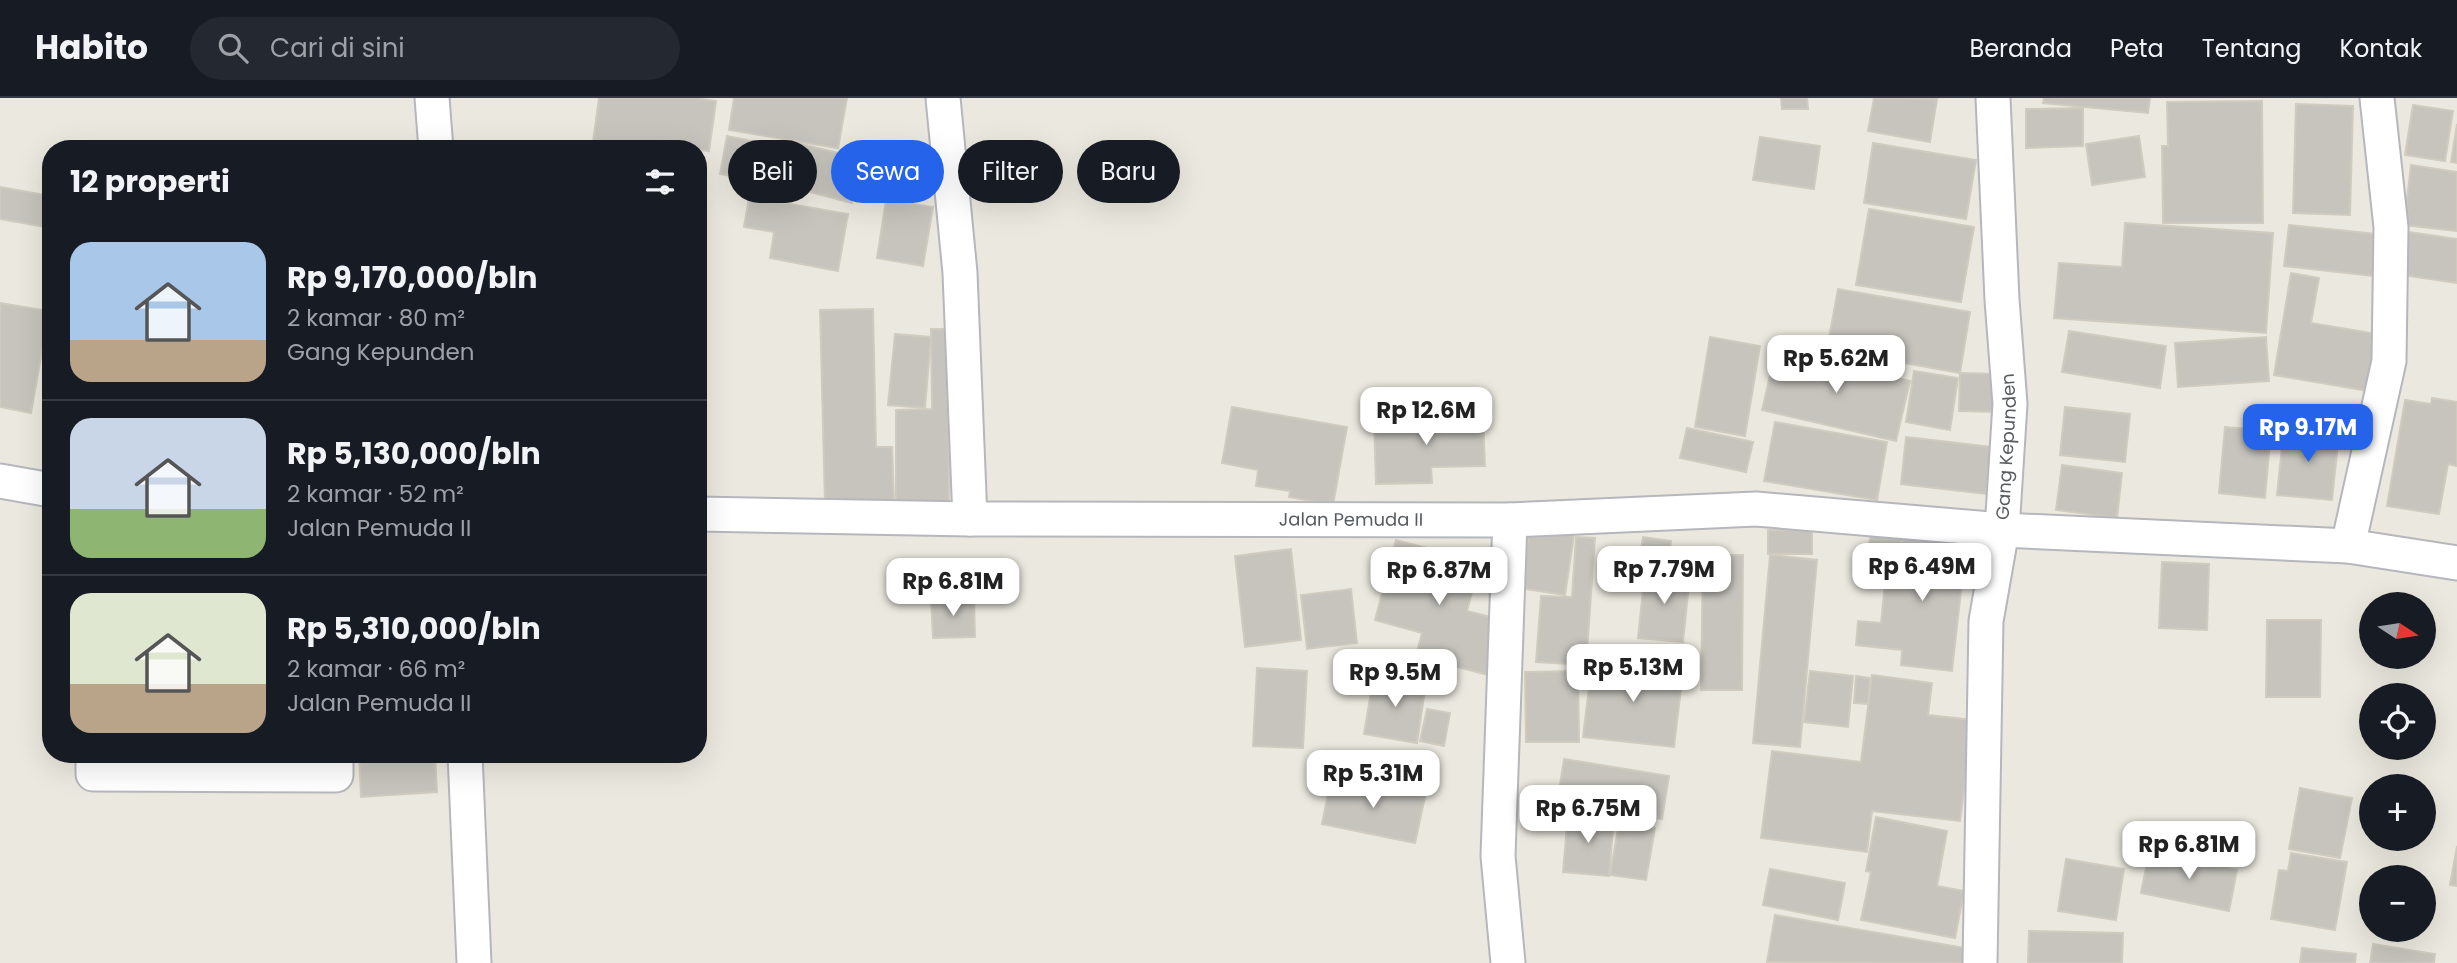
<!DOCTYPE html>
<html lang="id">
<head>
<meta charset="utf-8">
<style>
	:root { --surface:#171b24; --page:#242831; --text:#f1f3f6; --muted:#9ea1a6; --line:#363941; --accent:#2563eb }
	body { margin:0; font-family:Poppins,sans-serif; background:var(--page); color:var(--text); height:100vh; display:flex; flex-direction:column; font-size:26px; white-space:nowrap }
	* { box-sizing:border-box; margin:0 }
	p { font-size:23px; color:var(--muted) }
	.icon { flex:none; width:38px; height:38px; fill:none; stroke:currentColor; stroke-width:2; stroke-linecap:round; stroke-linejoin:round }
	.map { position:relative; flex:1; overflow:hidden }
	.details { position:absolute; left:42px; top:42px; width:665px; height:623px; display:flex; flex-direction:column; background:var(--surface); border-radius:28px; box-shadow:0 7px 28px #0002 }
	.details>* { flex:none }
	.guide { position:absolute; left:728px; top:42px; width:665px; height:63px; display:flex; gap:14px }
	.needle { width:46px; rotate:102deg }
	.buttons { position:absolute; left:2359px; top:494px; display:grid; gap:14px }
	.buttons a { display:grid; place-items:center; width:77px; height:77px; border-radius:50%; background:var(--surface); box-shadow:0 7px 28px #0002; font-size:35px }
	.price { position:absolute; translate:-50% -60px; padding:0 16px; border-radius:14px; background:#fff; color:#222; font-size:23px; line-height:46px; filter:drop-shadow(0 2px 4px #0008) }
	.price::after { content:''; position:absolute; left:50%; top:42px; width:21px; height:16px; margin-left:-10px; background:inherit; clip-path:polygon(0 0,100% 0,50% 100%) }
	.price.active { background:var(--accent); color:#fff }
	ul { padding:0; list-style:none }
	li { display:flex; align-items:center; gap:21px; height:175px; padding:0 28px }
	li+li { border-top:2px solid var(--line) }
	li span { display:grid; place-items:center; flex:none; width:196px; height:140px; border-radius:21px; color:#555 }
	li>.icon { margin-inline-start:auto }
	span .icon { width:84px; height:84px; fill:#fffc; stroke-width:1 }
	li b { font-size:30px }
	h2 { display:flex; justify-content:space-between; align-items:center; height:84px; padding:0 28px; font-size:30px }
	.chip { padding:0 24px; border-radius:32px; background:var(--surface); box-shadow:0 7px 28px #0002; font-size:24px; line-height:63px }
	.chip.active { background:var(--accent); color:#fff }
	header { display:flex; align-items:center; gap:42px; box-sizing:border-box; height:98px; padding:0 35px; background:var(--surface); border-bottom:2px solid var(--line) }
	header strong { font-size:33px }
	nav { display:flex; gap:38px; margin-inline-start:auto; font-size:24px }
	.search { width:490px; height:63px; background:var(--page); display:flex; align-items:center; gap:18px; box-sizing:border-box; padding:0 24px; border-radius:38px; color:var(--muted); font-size:26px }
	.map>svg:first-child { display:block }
	.building { fill:#c6c4bd; stroke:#d0cbbe; stroke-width:2 }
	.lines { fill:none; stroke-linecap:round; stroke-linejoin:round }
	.minor-casing { stroke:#b5b7bc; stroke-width:37 }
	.minor { stroke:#fff; stroke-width:33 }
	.labels { text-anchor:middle; stroke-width:6; stroke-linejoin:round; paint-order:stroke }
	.street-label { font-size:18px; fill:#585c60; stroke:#fff }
</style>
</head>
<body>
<header>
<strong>Habito</strong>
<div class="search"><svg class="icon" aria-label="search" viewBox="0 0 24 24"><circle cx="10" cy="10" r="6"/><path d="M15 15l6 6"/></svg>Cari di sini</div>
<nav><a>Beranda</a><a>Peta</a><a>Tentang</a><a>Kontak</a></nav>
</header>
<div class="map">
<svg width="2457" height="865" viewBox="0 0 2457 865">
	<rect width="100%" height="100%" fill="#ebe9df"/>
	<g class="building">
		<polygon points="599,0 694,0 716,3 709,53 681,49 592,51"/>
		<polygon points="734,0 847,0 838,50 729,32"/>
		<polygon points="1781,0 1807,0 1808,11 1782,11"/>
		<polygon points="1874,0 1937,1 1930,44 1868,33"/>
		<polygon points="2044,0 2150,0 2148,15 2043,5"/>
		<polygon points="2262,3 2263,125 2163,125 2162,48 2168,48 2167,4"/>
		<polygon points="2296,6 2353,8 2350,117 2293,115"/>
		<polygon points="2413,7 2453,13 2445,63 2405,57"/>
		<polygon points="2083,10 2083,48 2026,50 2026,11"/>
		<polygon points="2457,26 2457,65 2451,64"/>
		<polygon points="727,38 777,48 767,102 848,116 838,173 770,160 774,134 744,129 752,82 720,76"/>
		<polygon points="2139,38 2145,79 2092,87 2086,46"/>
		<polygon points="1760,39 1820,48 1814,91 1753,82"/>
		<polygon points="797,45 863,61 852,105 787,88"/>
		<polygon points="1873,45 1976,62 1966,121 1864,105"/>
		<polygon points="2411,67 2457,74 2457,133 2404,127"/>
		<polygon points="0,89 51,98 51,130 0,121"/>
		<polygon points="886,102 933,109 923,168 877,160"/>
		<polygon points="1869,111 1974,129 1961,204 1856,187"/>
		<polygon points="2125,125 2273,135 2266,235 2054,220 2059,165 2122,169"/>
		<polygon points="2289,127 2386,137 2382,179 2284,168"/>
		<polygon points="2409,134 2457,141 2457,185 2402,177"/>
		<polygon points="2291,175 2319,180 2311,225 2383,237 2374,294 2274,277"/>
		<polygon points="1838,191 1970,214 1960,275 1827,251"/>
		<polygon points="0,205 49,213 31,315 0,309"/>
		<polygon points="873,211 876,349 892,349 894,403 825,405 820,212"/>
		<polygon points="931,231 948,231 949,404 896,404 896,312 932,311"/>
		<polygon points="2069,233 2166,248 2160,290 2062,274"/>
		<polygon points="895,236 931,239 925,310 888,307"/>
		<polygon points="1710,239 1760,248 1745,338 1695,329"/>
		<polygon points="2266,239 2269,283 2178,289 2175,245"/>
		<polygon points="1776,252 1910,283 1896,343 1762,312"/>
		<polygon points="1914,273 1958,280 1950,332 1906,324"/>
		<polygon points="1960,275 1998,276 1997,314 1959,313"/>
		<polygon points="2432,300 2457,304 2457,368 2448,366 2439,416 2387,408 2405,302 2431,306"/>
		<polygon points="1232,309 1347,329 1333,407 1289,399 1290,393 1256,388 1258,372 1222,365"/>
		<polygon points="2065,309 2130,316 2125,364 2060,357"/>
		<polygon points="1483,318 1485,368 1431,369 1432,385 1376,386 1374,321"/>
		<polygon points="1775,324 1887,344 1877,402 1764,383"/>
		<polygon points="2225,329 2271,333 2265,400 2219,395"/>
		<polygon points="1687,330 1753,344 1746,374 1680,360"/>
		<polygon points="2284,330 2339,336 2332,402 2277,397"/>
		<polygon points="1906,339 1991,349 1986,396 1901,386"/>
		<polygon points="2062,367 2122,375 2117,420 2056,412"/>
		<polygon points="1873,429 1903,436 1891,483 1862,476"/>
		<polygon points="1530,430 1574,437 1565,497 1520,490"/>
		<rect x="1768" y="432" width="44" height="24"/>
		<polygon points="1904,433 1967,439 1952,573 1901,567 1902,552 1856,547 1858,523 1881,525 1885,485 1898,487"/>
		<polygon points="1576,439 1595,440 1586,567 1536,564 1541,498 1572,499"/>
		<polygon points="1643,439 1671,443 1666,472 1639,468"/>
		<polygon points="1396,442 1480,464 1467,513 1503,522 1488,577 1416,558 1422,535 1375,522"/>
		<polygon points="1291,451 1301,542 1245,549 1235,458"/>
		<polygon points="1703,457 1743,457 1742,592 1701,592"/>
		<polygon points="1770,457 1817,462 1800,649 1753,645"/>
		<polygon points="2162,464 2209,466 2207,532 2159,530"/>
		<polygon points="1645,472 1690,476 1683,544 1638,540"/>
		<polygon points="1351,491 1357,545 1307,551 1301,497"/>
		<polygon points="974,499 975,539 933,540 931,501"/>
		<polygon points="2267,522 2321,522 2320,599 2266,599"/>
		<polygon points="1592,564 1683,574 1674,649 1583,639"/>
		<polygon points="1257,570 1307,573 1303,650 1253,648"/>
		<polygon points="1578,573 1579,644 1526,644 1525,574"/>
		<polygon points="1810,573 1853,578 1848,629 1804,624"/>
		<polygon points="1374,576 1426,585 1417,645 1364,636"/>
		<polygon points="1872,577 1932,585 1928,617 1973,622 1960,723 1872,713 1867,754 1761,740 1772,653 1861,664"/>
		<polygon points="1856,578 1870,580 1868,606 1854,605"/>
		<polygon points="1427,611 1450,615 1444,648 1420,643"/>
		<polygon points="188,656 241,656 238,669 187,659"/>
		<polygon points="277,656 320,656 317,666"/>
		<polygon points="359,656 435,656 437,694 361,699"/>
		<polygon points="1564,661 1669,678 1662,721 1557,706"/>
		<polygon points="1331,680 1425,699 1415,745 1322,726"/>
		<polygon points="2300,690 2352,700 2340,760 2289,751"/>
		<polygon points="1568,716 1614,721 1609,778 1563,774"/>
		<polygon points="1876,719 1947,733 1937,788 1964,793 1955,840 1861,822 1871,774 1866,773"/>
		<polygon points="1619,725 1655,730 1646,782 1610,777"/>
		<polygon points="2457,748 2457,788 2450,787"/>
		<polygon points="2149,754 2237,772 2229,813 2141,795"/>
		<polygon points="2291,755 2347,764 2335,832 2271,821 2279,772 2288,773"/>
		<polygon points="2066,761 2124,771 2116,822 2058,813"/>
		<polygon points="1770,771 1845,785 1838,822 1763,807"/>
		<polygon points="1775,817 1965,850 1963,865 1767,864"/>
		<polygon points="2029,833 2123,835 2122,865 2028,865"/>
		<polygon points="2373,846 2435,856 2434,865 2370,865"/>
		<polygon points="2302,850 2356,856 2355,865 2300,865"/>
	</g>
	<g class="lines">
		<g class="minor-casing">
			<g id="minor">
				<polyline points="432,0 436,51"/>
				<polyline points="943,0 960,175 970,421"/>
				<polyline points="0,383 51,392"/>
				<path id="s1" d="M698,416L970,421L1510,422L1756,411L2002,432L2348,448L2457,465"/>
				<polyline points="2348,448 2389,263 2391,129 2377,0"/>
				<polyline points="93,656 93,676 336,677 336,656"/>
				<polyline points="465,656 474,865"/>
				<polyline points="1508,865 1498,758 1510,422"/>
				<path id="s2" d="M1980,865L1986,523L2002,432L2010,306L2002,202L1993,0"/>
			</g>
		</g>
		<use href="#minor" class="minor"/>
	</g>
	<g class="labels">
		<g class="street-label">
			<text dy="6" stroke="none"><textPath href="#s2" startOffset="518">Gang Kepunden</textPath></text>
			<text dy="6" stroke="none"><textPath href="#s1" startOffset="653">Jalan Pemuda II</textPath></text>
		</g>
	</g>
</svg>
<div class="buttons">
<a><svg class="needle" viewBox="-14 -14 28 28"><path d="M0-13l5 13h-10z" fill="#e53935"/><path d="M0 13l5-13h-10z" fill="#9ea1a6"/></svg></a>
<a><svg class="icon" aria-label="locate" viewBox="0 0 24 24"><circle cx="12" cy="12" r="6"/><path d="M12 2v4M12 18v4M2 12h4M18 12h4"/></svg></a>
<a>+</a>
<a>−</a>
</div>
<b class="price" style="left:1836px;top:297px">Rp 5.62M</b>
<b class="price" style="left:1426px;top:349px">Rp 12.6M</b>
<b class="price active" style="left:2308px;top:366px">Rp 9.17M</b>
<b class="price" style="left:1922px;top:505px">Rp 6.49M</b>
<b class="price" style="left:1664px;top:508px">Rp 7.79M</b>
<b class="price" style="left:1439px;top:509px">Rp 6.87M</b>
<b class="price" style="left:953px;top:520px">Rp 6.81M</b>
<b class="price" style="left:1633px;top:606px">Rp 5.13M</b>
<b class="price" style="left:1395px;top:611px">Rp 9.5M</b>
<b class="price" style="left:1373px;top:712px">Rp 5.31M</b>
<b class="price" style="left:1588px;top:747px">Rp 6.75M</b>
<b class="price" style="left:2189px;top:783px">Rp 6.81M</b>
<div class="guide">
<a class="chip">Beli</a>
<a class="chip active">Sewa</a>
<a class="chip">Filter</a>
<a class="chip">Baru</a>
</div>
<section class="details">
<h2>12 properti<svg class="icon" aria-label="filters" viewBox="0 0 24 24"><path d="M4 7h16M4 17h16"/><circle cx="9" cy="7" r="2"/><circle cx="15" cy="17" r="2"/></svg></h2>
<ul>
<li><span style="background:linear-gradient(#a9c7e8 70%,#b9a48a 0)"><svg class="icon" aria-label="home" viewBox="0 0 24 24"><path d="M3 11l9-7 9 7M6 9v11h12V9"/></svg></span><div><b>Rp 9,170,000/bln</b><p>2 kamar · 80 m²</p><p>Gang Kepunden</p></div></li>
<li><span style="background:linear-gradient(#c9d6e8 65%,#8fb573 0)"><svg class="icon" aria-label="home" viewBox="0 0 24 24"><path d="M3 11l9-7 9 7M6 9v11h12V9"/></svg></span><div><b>Rp 5,130,000/bln</b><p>2 kamar · 52 m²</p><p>Jalan Pemuda II</p></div></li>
<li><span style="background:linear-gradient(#dfe7d0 65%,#b9a48a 0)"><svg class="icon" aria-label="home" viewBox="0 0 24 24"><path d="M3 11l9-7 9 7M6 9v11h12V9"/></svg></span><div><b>Rp 5,310,000/bln</b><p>2 kamar · 66 m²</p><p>Jalan Pemuda II</p></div></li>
</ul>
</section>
</div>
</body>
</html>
